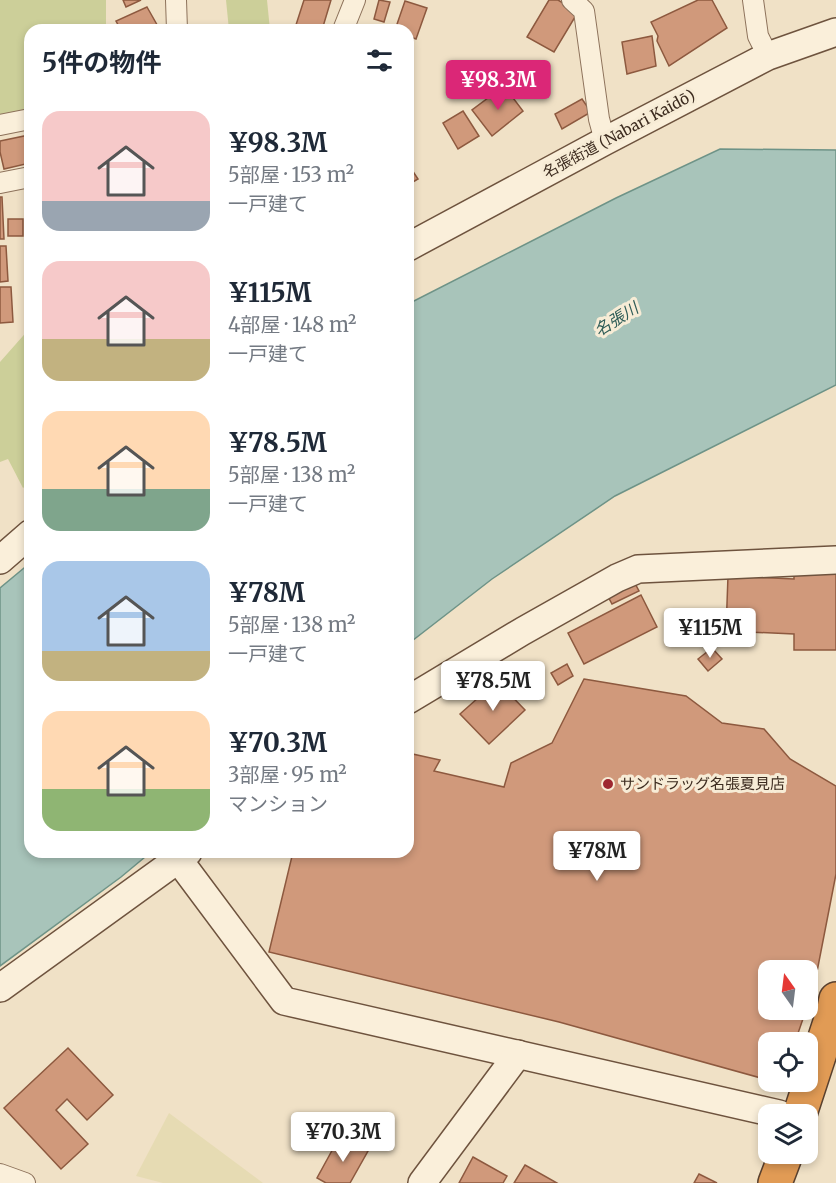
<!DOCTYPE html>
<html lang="ja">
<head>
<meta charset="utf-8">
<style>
	:root { --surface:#fff; --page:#f6f6f7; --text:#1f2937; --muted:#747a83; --accent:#db2777 }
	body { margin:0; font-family:Merriweather,"Noto Sans JP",serif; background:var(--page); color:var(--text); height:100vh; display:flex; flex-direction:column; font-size:22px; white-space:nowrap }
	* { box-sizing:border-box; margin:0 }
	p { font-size:20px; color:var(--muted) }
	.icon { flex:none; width:33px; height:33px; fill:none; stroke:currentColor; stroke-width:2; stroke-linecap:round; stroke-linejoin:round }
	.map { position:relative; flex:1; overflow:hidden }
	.details { position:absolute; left:24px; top:24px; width:390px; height:834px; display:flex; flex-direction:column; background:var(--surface); border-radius:18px; box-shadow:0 3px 9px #0003 }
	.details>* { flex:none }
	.needle { width:39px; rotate:346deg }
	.buttons { position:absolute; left:758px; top:960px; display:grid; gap:12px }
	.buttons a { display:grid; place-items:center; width:60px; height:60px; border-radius:12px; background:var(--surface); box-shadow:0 3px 9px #0003; font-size:30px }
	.price { position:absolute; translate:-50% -51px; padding:0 14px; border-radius:6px; background:#fff; color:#222; font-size:20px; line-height:39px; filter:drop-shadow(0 2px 3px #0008) }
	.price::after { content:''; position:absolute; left:50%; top:36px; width:18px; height:14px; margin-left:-9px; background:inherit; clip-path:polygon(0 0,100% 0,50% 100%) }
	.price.selected { background:var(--accent); color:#fff }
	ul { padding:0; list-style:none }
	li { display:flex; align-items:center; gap:18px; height:150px; padding:0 18px }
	li span { display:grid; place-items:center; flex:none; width:168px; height:120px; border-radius:18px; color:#555 }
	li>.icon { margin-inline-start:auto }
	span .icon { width:72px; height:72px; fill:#fffc; stroke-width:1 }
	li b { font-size:26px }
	h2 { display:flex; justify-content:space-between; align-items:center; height:72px; padding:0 18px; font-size:26px }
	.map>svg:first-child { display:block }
	.farmland { fill:#e6dbb3 }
	.green { fill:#cccf99 }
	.water { fill:#a8c4ba; stroke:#6e9387; stroke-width:1.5 }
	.building { fill:#d0997b; stroke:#8d593f; stroke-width:1.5 }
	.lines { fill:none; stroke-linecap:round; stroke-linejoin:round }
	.street-casing { stroke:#8d725b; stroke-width:22 }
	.secondary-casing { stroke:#6e533e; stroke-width:30 }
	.highway-casing { stroke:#5a412f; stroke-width:36 }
	.street { stroke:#faefda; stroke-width:20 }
	.secondary { stroke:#faefda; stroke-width:27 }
	.highway { stroke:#e19b55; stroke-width:33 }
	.poi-dot { fill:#9e2830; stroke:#f7ecd6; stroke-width:2 }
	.labels { text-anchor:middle; stroke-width:6; stroke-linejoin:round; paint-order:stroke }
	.street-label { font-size:15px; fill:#3c2b1f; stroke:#f7ecd6 }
	.poi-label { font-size:15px; fill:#3c2b1f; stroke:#f7ecd6; text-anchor:start }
	.water-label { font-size:16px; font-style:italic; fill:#2e5c57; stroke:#f7ecd6 }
</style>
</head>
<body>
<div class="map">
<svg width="836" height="1183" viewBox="0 0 836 1183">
	<rect width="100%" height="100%" fill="#f0e1c6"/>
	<polygon class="farmland" points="169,1113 263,1183 163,1183 136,1176"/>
	<g class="green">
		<polygon points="0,0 106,0 106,30 30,30 30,110 0,116"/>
		<polygon points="226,0 267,0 270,30 229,30"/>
		<polygon points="30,328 30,482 23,488 8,459 0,462 0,362"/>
	</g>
	<g class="water">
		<polygon points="720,149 836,150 836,385 615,496 492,579 408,644 408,304 616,198"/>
		<polygon points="30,563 30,852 151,852 121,877 0,966 0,588"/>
	</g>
	<g class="building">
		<polygon points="123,0 141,0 126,7"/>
		<polygon points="304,0 331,0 322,30 302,30 295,28"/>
		<polygon points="379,0 390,2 384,22 374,19"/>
		<polygon points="549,0 558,0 578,12 554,52 527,37"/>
		<polygon points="698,0 712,0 727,28 669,66 657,41 658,36 651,22"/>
		<polygon points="405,1 427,8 416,39 408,36 408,30 395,30"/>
		<polygon points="147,7 160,30 121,30 116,21"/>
		<polygon points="652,36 656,66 627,74 622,42"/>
		<polygon points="504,86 523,111 492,136 472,110"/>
		<polygon points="582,99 591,112 562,129 555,114"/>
		<polygon points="463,111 479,136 458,149 443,123"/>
		<polygon points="29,135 30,141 30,163 4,169 0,152 0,141"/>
		<polygon points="408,164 418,179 408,185"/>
		<polygon points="0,197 2,197 4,239 0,239"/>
		<rect x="8" y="219" width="15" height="17"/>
		<polygon points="0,246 6,246 8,281 0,282"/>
		<polygon points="0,287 11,287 13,322 0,323"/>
		<polygon points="794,572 836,572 836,650 794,650 794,634 726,631 728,576 794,579"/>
		<polygon points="631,576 639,591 612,604 604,589"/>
		<polygon points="641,595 657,627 584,664 568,633"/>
		<polygon points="712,648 722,659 708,671 698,659"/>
		<polygon points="567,664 573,676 558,685 551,673"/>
		<polygon points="584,679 686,696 722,723 764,729 790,759 836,786 836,874 815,982 807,1006 807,970 768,970 768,1010 806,1010 795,1042 768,1042 768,1080 559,1022 269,952 293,852 408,852 408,753 440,760 434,771 504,787 511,763 552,743"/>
		<polygon points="497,681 525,710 489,744 460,714"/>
		<polygon points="68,1048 113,1095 87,1120 67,1099 56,1110 88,1144 61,1169 4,1108"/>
		<polygon points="340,1136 368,1151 350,1183 326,1183 317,1178"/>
		<polygon points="473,1157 507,1176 503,1183 459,1183"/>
		<polygon points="525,1165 557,1183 514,1183"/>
		<polygon points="699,1174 717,1183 694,1183"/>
	</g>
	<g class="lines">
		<g class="street-casing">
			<g id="street">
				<polyline points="176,0 177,30"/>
				<polyline points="572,0 584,11 599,119 605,141"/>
				<polyline points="753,0 758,36 768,56"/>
				<polyline points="343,30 355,0"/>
				<polyline points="0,125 30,119"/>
				<polyline points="0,183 30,177"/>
				<polyline points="0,1174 25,1183"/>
			</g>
		</g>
		<g class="secondary-casing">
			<g id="secondary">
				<polyline points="408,247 605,141 768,56 836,32"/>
				<polyline points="0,560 30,534"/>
				<polyline points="408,700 523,631 617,578 638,569 836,560"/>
				<polyline points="178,859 284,1001 779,1114"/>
				<polyline points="0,988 188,852"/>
				<polyline points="422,1183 518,1054"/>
			</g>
		</g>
		<g class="highway-casing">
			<g id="highway">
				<polyline points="800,1114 833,1013 836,999"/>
				<polyline points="775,1183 786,1154"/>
			</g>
		</g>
		<use href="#street" class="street"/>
		<use href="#secondary" class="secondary"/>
		<use href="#highway" class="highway"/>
	</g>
	<circle class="poi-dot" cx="608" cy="784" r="6"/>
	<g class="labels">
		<g class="street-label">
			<text transform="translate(619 134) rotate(-28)" y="5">名張街道 (Nabari Kaidō)</text>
		</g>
		<g class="poi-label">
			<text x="620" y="789">サンドラッグ名張夏見店</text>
		</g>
		<g class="water-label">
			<text transform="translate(616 319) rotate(-32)" y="6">名張川</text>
		</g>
	</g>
</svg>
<div class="buttons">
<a><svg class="needle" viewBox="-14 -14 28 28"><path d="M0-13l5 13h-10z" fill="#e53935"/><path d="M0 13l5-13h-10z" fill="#747a83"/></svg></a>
<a><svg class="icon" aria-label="locate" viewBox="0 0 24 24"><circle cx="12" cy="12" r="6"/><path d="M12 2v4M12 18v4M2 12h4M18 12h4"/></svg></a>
<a><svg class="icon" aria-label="layers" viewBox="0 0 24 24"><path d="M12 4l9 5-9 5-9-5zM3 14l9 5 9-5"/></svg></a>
</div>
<b class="price selected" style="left:498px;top:111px">¥98.3M</b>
<b class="price" style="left:710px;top:659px">¥115M</b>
<b class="price" style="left:493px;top:712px">¥78.5M</b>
<b class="price" style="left:597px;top:882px">¥78M</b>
<b class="price" style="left:343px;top:1163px">¥70.3M</b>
<section class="details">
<h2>5件の物件<svg class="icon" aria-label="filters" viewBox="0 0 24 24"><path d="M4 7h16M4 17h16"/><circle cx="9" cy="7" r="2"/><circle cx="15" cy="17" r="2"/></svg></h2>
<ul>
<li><span style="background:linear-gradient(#f6c9c9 75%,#9aa5b1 0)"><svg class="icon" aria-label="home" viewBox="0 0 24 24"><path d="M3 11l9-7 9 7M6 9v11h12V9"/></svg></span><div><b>¥98.3M</b><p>5部屋 · 153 m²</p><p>一戸建て</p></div></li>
<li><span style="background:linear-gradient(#f6c9c9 65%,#c2b280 0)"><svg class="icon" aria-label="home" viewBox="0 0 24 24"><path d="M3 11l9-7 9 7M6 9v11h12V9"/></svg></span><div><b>¥115M</b><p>4部屋 · 148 m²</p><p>一戸建て</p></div></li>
<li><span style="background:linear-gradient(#ffd9b3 65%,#7fa58c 0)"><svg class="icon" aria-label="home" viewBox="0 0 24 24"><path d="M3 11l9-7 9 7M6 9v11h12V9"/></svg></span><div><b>¥78.5M</b><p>5部屋 · 138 m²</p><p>一戸建て</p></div></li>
<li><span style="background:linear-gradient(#a9c7e8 75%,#c2b280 0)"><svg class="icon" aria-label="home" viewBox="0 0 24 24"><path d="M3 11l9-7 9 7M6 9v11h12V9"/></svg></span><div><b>¥78M</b><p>5部屋 · 138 m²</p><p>一戸建て</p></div></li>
<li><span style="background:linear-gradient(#ffd9b3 65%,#8fb573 0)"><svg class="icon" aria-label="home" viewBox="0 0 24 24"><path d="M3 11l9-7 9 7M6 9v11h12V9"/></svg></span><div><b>¥70.3M</b><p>3部屋 · 95 m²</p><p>マンション</p></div></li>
</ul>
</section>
</div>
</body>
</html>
